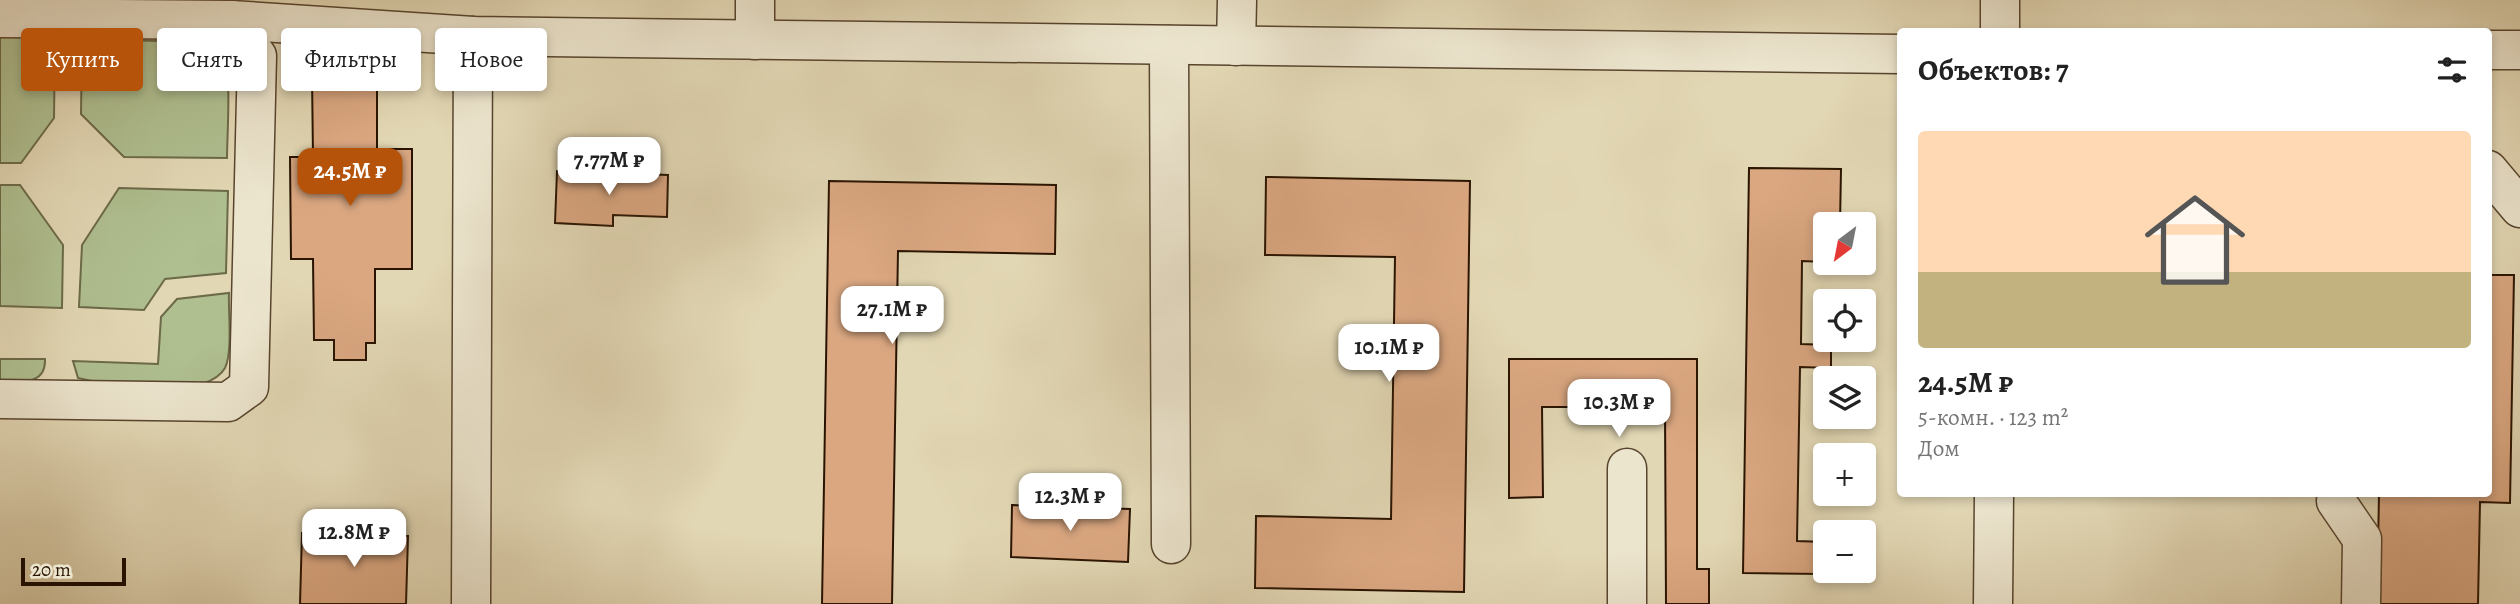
<!DOCTYPE html>
<html lang="ru">
<head>
<meta charset="utf-8">
<style>
	:root { --surface:#fff; --page:#f6f6f6; --text:#222; --muted:#767676; --accent:#b45309 }
	body { margin:0; font-family:Alegreya,serif; background:var(--page); color:var(--text); height:100vh; display:flex; flex-direction:column; font-size:26px; white-space:nowrap }
	* { box-sizing:border-box; margin:0 }
	p { font-size:23px; color:var(--muted) }
	.icon { flex:none; width:38px; height:38px; fill:none; stroke:currentColor; stroke-width:2; stroke-linecap:round; stroke-linejoin:round }
	.map { position:relative; flex:1; overflow:hidden }
	.panel { position:absolute; left:1897px; top:28px; width:595px; height:469px; display:flex; flex-direction:column; background:var(--surface); border-radius:7px; box-shadow:0 4px 10px #0003 }
	.panel>* { flex:none }
	.hud { position:absolute; left:21px; top:28px; width:665px; height:63px; display:flex; gap:14px }
	.needle { width:46px; rotate:212deg }
	.fabs { position:absolute; left:1813px; top:212px; display:grid; gap:14px }
	.fabs a { display:grid; place-items:center; width:63px; height:63px; border-radius:7px; background:var(--surface); box-shadow:0 4px 10px #0003; font-size:35px }
	.scale { position:absolute; left:21px; bottom:18px; width:105px; box-sizing:border-box; padding-left:7px; border:4px solid #2a1401; border-top:0; font-size:19px; line-height:24px; white-space:nowrap; color:#2a1401; -webkit-text-stroke:5px #ece5ce; paint-order:stroke }
	.price { position:absolute; translate:-50% -60px; padding:0 16px; border-radius:14px; background:#fff; color:#222; font-size:23px; line-height:46px; filter:drop-shadow(0 2px 4px #0008) }
	.price::after { content:''; position:absolute; left:50%; top:42px; width:21px; height:16px; margin-left:-10px; background:inherit; clip-path:polygon(0 0,100% 0,50% 100%) }
	.price.selected { background:var(--accent); color:#fff }
	ul { padding:0; list-style:none }
	li { display:grid; align-content:center; gap:14px; height:371px; padding:0 21px }
	li span { display:grid; place-items:center; height:217px; border-radius:7px; color:#555 }
	li>.icon { margin-inline-start:auto }
	span .icon { width:126px; height:126px; fill:#fffc; stroke-width:1 }
	li b { font-size:30px }
	h2 { display:flex; justify-content:space-between; align-items:center; height:84px; padding:0 21px; font-size:30px }
	.pill { padding:0 24px; border-radius:7px; background:var(--surface); box-shadow:0 4px 10px #0003; font-size:24px; line-height:63px }
	.pill.selected { background:var(--accent); color:#fff }
	.map>svg:first-child { display:block }
	.green { fill:#afbf90; stroke:#6c6a48; stroke-width:2 }
	.building { fill:#daa781; stroke:#2a1401; stroke-width:2 }
	.lines { fill:none; stroke-linecap:round; stroke-linejoin:round }
	.minor-casing { stroke:#58452e; stroke-width:41 }
	.minor { stroke:#ece5ce; stroke-width:38 }
</style>
</head>
<body>
<div class="map">
<svg width="2520" height="604" viewBox="0 0 2520 604">
	<rect width="100%" height="100%" fill="#e2d7b4"/>
	<filter id="stains"><feTurbulence type="fractalNoise" baseFrequency=".00286" numOctaves="4"/><feColorMatrix values="0 0 0 0 .2 0 0 0 0 .09 0 0 0 0 .02 0 0 0 .5 -.17"/></filter>
	<radialGradient id="worn" r=".72"><stop offset=".6" stop-color="#630" stop-opacity="0"/><stop offset="1" stop-color="#630" stop-opacity=".3"/></radialGradient>
	<g class="green">
		<polygon points="0,37 55,37 54,118 21,163 0,163"/>
		<path d="M82,39L198,42C208,43 217,44 223,53C232,67 227,137 227,158L124,157L81,114Z"/>
		<polygon points="0,185 20,185 63,245 62,308 0,306"/>
		<polygon points="119,188 228,191 226,273 165,279 144,310 79,307 82,245"/>
		<path d="M229,293C228,312 233,351 225,368C220,377 211,381 202,384L96,382L78,378L73,361L158,364L161,317L177,299Z"/>
		<path d="M0,359H45C46,386 20,381 0,381Z"/>
	</g>
	<g class="building">
		<polygon points="334,58 367,58 367,74 377,74 377,149 412,149 412,269 375,269 375,343 366,343 366,360 334,360 334,340 314,340 313,259 291,259 290,157 313,157 312,76 334,76"/>
		<polygon points="1749,168 1841,169 1840,224 1825,224 1825,262 1802,261 1801,344 1831,345 1831,368 1800,367 1797,541 1825,542 1824,574 1743,573"/>
		<polygon points="557,171 668,175 667,217 613,215 613,226 555,223"/>
		<polygon points="1266,177 1470,181 1464,592 1255,588 1256,516 1391,519 1395,257 1265,255"/>
		<polygon points="829,181 1056,185 1055,254 898,251 892,604 822,604"/>
		<polygon points="2488,275 2514,275 2510,503 2480,502 2478,604 2377,604 2379,494 2488,494"/>
		<polygon points="1509,359 1697,359 1697,569 1709,569 1709,604 1666,604 1665,407 1542,407 1543,497 1509,498"/>
		<polygon points="1012,505 1130,509 1128,562 1011,557"/>
		<polygon points="302,533 408,536 406,604 300,604"/>
	</g>
	<g class="lines">
		<g class="minor-casing">
			<g id="minor">
				<polyline points="755,0 755,40"/>
				<polyline points="0,18 231,20 257,56 249,387 228,402 0,399"/>
				<polyline points="231,20 473,36 1900,54"/>
				<polyline points="2000,32 2000,0"/>
				<polyline points="1169,45 1171,544"/>
				<polyline points="1236,46 1237,0"/>
				<polyline points="2488,50 2520,50"/>
				<polyline points="2488,170 2520,208"/>
				<polyline points="1627,468 1627,604"/>
				<polyline points="2337,494 2336,501 2362,539 2361,604"/>
				<polyline points="471,604 473,36"/>
				<polyline points="1993,604 1994,494"/>
			</g>
		</g>
		<use href="#minor" class="minor"/>
	</g>
	<rect width="100%" height="100%" filter="url(#stains)"/>
	<rect width="100%" height="100%" fill="url(#worn)"/>
</svg>
<div class="fabs">
<a><svg class="needle" viewBox="-14 -14 28 28"><path d="M0-13l5 13h-10z" fill="#e53935"/><path d="M0 13l5-13h-10z" fill="#767676"/></svg></a>
<a><svg class="icon" aria-label="locate" viewBox="0 0 24 24"><circle cx="12" cy="12" r="6"/><path d="M12 2v4M12 18v4M2 12h4M18 12h4"/></svg></a>
<a><svg class="icon" aria-label="layers" viewBox="0 0 24 24"><path d="M12 4l9 5-9 5-9-5zM3 14l9 5 9-5"/></svg></a>
<a>+</a>
<a>−</a>
</div>
<div class="scale">20 m</div>
<b class="price" style="left:609px;top:197px">7.77M ₽</b>
<b class="price selected" style="left:350px;top:208px">24.5M ₽</b>
<b class="price" style="left:892px;top:346px">27.1M ₽</b>
<b class="price" style="left:1389px;top:384px">10.1M ₽</b>
<b class="price" style="left:1619px;top:439px">10.3M ₽</b>
<b class="price" style="left:1070px;top:533px">12.3M ₽</b>
<b class="price" style="left:354px;top:569px">12.8M ₽</b>
<div class="hud">
<a class="pill selected">Купить</a>
<a class="pill">Снять</a>
<a class="pill">Фильтры</a>
<a class="pill">Новое</a>
</div>
<section class="panel">
<h2>Объектов: 7<svg class="icon" aria-label="filters" viewBox="0 0 24 24"><path d="M4 7h16M4 17h16"/><circle cx="9" cy="7" r="2"/><circle cx="15" cy="17" r="2"/></svg></h2>
<ul>
<li><span style="background:linear-gradient(#ffd9b3 65%,#c2b280 0)"><svg class="icon" aria-label="home" viewBox="0 0 24 24"><path d="M3 11l9-7 9 7M6 9v11h12V9"/></svg></span><div><b>24.5M ₽</b><p>5-комн. · 123 m²</p><p>Дом</p></div></li>
</ul>
</section>
</div>
</body>
</html>
